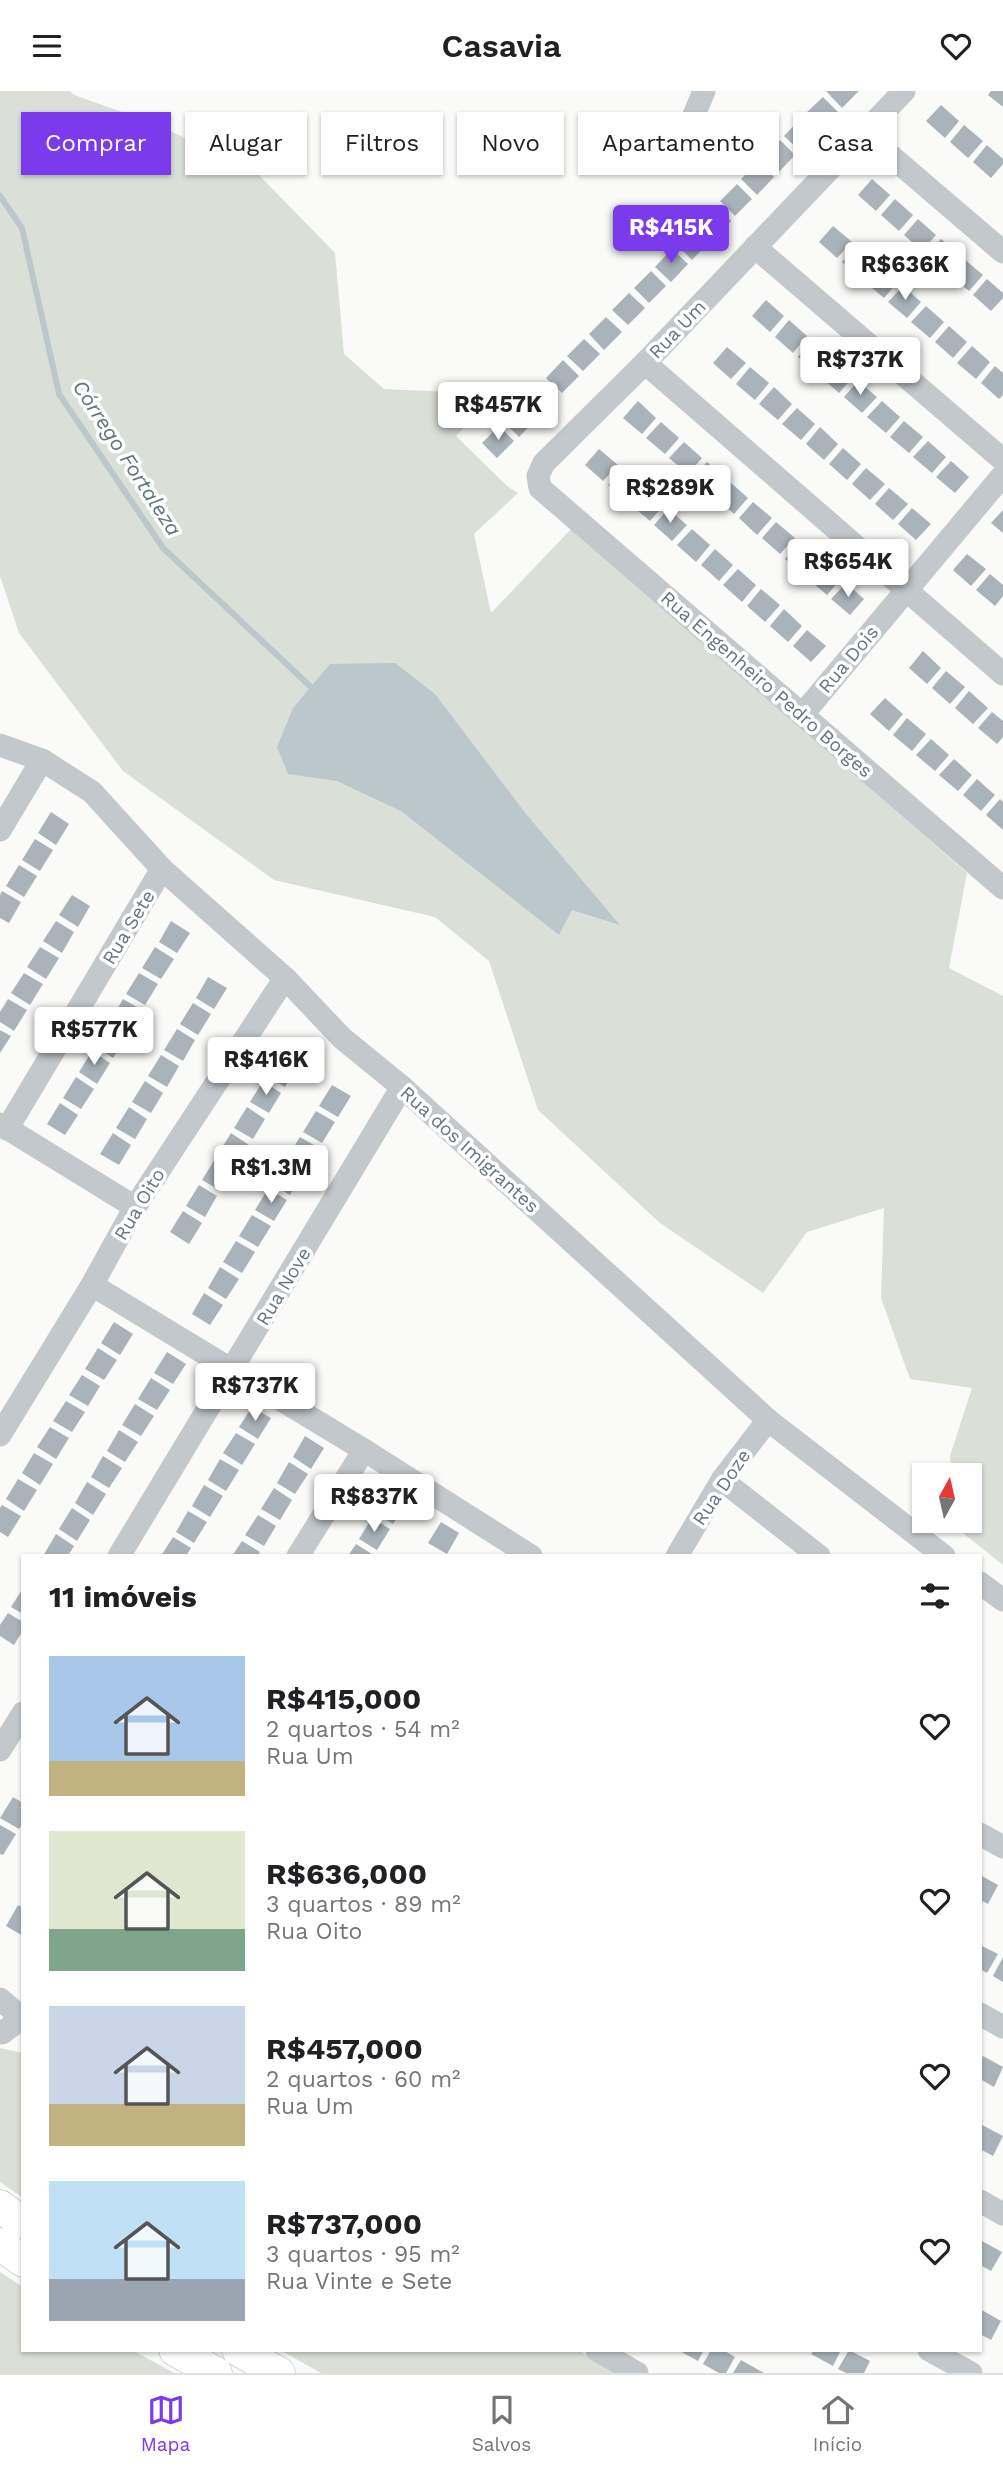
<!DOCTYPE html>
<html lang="pt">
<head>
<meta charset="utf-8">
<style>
	:root { --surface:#fff; --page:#f2f2f2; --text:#202124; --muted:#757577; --line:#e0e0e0; --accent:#7c3aed }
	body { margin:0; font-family:"Work Sans",sans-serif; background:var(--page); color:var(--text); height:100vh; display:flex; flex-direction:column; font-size:26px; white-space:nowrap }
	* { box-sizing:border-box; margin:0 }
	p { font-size:23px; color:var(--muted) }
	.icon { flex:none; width:38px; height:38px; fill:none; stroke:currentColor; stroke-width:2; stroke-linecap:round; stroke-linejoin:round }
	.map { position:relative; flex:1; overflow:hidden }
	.details { position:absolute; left:21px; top:1463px; width:961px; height:798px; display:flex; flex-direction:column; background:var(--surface); border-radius:0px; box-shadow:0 2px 5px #0004 }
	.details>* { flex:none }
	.hud { position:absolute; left:21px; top:21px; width:962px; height:63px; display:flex; gap:14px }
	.needle { width:46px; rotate:8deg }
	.controls { position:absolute; left:912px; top:1372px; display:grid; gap:14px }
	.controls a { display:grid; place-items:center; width:70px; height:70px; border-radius:0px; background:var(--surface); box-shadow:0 2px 5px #0004; font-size:35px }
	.price { position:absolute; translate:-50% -60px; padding:0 16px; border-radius:7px; background:#fff; color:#222; font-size:23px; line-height:46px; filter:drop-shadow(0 2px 4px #0008) }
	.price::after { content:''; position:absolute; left:50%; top:42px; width:21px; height:16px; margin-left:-10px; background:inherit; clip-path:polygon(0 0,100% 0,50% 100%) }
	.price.active { background:var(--accent); color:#fff }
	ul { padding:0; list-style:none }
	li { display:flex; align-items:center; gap:21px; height:175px; padding:0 28px }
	li span { display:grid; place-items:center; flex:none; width:196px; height:140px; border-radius:0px; color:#555 }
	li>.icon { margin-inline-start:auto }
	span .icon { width:84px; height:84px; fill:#fffc; stroke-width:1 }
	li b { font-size:30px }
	h2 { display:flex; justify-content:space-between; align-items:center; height:84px; padding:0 28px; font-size:30px }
	.chip { padding:0 24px; border-radius:0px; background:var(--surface); box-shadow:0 2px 5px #0004; font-size:24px; line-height:63px }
	.chip.active { background:var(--accent); color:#fff }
	header { display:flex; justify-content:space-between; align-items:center; height:91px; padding:0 28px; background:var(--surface); font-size:32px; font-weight:600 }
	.tabs { display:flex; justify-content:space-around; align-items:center; height:98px; border-top:2px solid var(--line); background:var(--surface); font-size:19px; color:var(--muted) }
	.tabs a { display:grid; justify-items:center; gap:4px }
	.tabs .active { color:var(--accent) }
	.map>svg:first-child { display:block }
	.green { fill:#dadfd7 }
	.water { fill:#bbc7cb }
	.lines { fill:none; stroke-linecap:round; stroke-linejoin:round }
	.stream { stroke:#bbc7cb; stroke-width:6 }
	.building { fill:#aab3b9 }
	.secondary-casing { stroke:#b3babf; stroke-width:33 }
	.minor { stroke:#c3c8cc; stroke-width:23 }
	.secondary { stroke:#fff; stroke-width:32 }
	.labels { text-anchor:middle; stroke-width:7; stroke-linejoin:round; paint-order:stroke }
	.street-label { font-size:19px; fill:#657683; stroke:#fff }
	.water-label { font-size:21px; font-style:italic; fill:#60757c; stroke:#fff }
</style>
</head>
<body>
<header><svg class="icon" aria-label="menu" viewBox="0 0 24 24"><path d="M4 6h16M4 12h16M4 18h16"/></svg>Casavia<svg class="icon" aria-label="heart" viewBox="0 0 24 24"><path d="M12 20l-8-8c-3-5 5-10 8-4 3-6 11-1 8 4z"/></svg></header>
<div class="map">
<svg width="1003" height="2282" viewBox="0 0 1003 2282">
	<rect width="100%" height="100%" fill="#fafaf8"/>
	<g class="green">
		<polygon points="0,0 70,0 74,4 156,33 257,82 335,162 344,263 384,298 472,302 474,326 456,345 507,395 518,402 474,443 491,522 573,436 967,782 949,877 1003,905 1003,1474 954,1435 954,1430 970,1430 970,1384 951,1384 950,1365 972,1297 910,1288 881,1207 884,1117 807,1141 763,1202 660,1132 538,1019 489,870 435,826 274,789 123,680 19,542 0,485"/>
		<polygon points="0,1957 23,1962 23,2107 0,2091"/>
		<polygon points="0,2181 23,2196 23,2259 132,2259 174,2282 0,2282"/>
		<polygon points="280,2259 578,2259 618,2282 321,2282"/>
	</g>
	<polygon class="water" points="395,572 435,603 526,723 620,834 572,819 559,844 401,720 337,690 288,683 277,656 293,617 330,573"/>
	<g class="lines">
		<polyline class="stream" points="0,105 22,137 59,303 163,457 311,596"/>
	</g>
	<g class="building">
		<polygon points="826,0 859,0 842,17"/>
		<polygon points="991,0 1003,0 1003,16 988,4"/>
		<polygon points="823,6 838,21 821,38 805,23"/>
		<polygon points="941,14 959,30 945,47 926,30"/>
		<polygon points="801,27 817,43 800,60 784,45"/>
		<polygon points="964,34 983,50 968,67 950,51"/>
		<polygon points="780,49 795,64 778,82 762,67"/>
		<polygon points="987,54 1003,68 1003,73 991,87 973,71"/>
		<polygon points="758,71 774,86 757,104 741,88"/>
		<polygon points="872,88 890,104 876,120 858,104"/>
		<polygon points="737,93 752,108 735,125 720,110"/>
		<polygon points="895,108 913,124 899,140 881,124"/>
		<polygon points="715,115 731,130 714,147 698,132"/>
		<polygon points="918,128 936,144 922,160 904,144"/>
		<polygon points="833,135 852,151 837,167 819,151"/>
		<polygon points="694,136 709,151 692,169 677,154"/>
		<polygon points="941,148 960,164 945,180 927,164"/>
		<polygon points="856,155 875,171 861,187 842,171"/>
		<polygon points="672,158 688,173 671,191 655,176"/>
		<polygon points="964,168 983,184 969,200 950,184"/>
		<polygon points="879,175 898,191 884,207 865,191"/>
		<polygon points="651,180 666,195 649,212 634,197"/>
		<polygon points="987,188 1003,202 1003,207 991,220 973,204"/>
		<polygon points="903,195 921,211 907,227 888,211"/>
		<polygon points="629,202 645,217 628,234 612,219"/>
		<polygon points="766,209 784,225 770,241 752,225"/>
		<polygon points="926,215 944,231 930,247 911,231"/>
		<polygon points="606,226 622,241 604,259 589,243"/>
		<polygon points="789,229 807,245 793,262 775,246"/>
		<polygon points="949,235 967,251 953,267 935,251"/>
		<polygon points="584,248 600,263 583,280 567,265"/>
		<polygon points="812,249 831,265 816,282 798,266"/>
		<polygon points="972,255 990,271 976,288 957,272"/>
		<polygon points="727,256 746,272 731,288 713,272"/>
		<polygon points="563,269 579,285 562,302 546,287"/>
		<polygon points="835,270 853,286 839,302 821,286"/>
		<polygon points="995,275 1003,282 1003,304 999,308 981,292"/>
		<polygon points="750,276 769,292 755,309 736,293"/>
		<polygon points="858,290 877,306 862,322 844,306"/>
		<polygon points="542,291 557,306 540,324 524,309"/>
		<polygon points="774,296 792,313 778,329 759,313"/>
		<polygon points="638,310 656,327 642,343 623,327"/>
		<polygon points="882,310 900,326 886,342 867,326"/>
		<polygon points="520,313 536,328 519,346 503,330"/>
		<polygon points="797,317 815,333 801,349 782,333"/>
		<polygon points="904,330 923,346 909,362 890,346"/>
		<polygon points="661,331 679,347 665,363 646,347"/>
		<polygon points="499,335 514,350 497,367 482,352"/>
		<polygon points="820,336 838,353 824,369 806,353"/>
		<polygon points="928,350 946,366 932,382 913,366"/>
		<polygon points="684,351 702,367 688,383 669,367"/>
		<polygon points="843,357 861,373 847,389 829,373"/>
		<polygon points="599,358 618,374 603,390 585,374"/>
		<polygon points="951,370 969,386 955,402 936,386"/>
		<polygon points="707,371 725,387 711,403 693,387"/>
		<polygon points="866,377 885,393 870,409 852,393"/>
		<polygon points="622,378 641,394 626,410 608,394"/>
		<polygon points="730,391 748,407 734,423 716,407"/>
		<polygon points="889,397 908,413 893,429 875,413"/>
		<polygon points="645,398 664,414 650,430 631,414"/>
		<polygon points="753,411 772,427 757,444 739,427"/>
		<polygon points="912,417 931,433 916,449 898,433"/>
		<polygon points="668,418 687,434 672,450 654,434"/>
		<polygon points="1003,419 1003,442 991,432"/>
		<polygon points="776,431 795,447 780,463 762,447"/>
		<polygon points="692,438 710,454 696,471 677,454"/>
		<polygon points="799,451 818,467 804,484 785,468"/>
		<polygon points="715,458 733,474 719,490 701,474"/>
		<polygon points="967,463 986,478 971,495 953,479"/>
		<polygon points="823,471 841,488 827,504 808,488"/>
		<polygon points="738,478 756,494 742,511 723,494"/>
		<polygon points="990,483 1003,494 1003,505 995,515 976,499"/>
		<polygon points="846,492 864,508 850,524 831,508"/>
		<polygon points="761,498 780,514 765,531 747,515"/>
		<polygon points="784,518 802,535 788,551 770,535"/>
		<polygon points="807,539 826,555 811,571 793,555"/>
		<polygon points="923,560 941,577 927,593 909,577"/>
		<polygon points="946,580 965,596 950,613 932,597"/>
		<polygon points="969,600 988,617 973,633 955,617"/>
		<polygon points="885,607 903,623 889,640 870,623"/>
		<polygon points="992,621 1003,630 1003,646 997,653 978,637"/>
		<polygon points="907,627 926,643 912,660 893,644"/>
		<polygon points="931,648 949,664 935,680 916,664"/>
		<polygon points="954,668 972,684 958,700 939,684"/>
		<polygon points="977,688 995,704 981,720 963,704"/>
		<polygon points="1000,708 1003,711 1003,739 986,724"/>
		<polygon points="51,721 69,733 56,754 38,742"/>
		<polygon points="35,748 53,759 40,780 22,769"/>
		<polygon points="19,774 37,785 24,806 6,795"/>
		<polygon points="2,800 21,811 9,832 0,827 0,804"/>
		<polygon points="72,804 90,815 78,836 59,824"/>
		<polygon points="56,830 74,841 62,862 43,850"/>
		<polygon points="171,830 190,842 177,862 159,851"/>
		<polygon points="40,856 59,867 46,888 27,876"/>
		<polygon points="155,856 174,868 161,888 142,877"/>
		<polygon points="24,882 43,893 30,914 11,902"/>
		<polygon points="139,882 158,893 145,914 126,903"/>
		<polygon points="208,886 227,897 214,918 196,907"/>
		<polygon points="8,908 27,919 14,940 0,931 0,921"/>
		<polygon points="123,908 142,919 129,940 111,929"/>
		<polygon points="193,912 211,923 198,944 180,933"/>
		<polygon points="107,934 126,946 113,967 95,955"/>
		<polygon points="177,938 195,949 183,970 164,959"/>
		<polygon points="0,939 11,945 0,962"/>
		<polygon points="92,960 110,972 97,993 79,981"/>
		<polygon points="161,964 179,975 167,996 148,985"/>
		<polygon points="279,964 297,975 285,996 266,985"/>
		<polygon points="76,986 94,998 81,1018 63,1007"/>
		<polygon points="145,990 163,1002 151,1022 132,1011"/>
		<polygon points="263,990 281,1002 269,1022 250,1011"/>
		<polygon points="332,994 351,1005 338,1026 319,1015"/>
		<polygon points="60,1012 78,1024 65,1044 47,1033"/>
		<polygon points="129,1016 147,1028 135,1048 116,1037"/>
		<polygon points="247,1016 265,1028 253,1048 234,1037"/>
		<polygon points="316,1020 335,1031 322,1052 303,1041"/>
		<polygon points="113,1042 131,1054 119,1074 100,1063"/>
		<polygon points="231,1042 249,1054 237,1074 218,1063"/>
		<polygon points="300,1046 319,1057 306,1078 287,1067"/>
		<polygon points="215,1068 233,1080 221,1100 202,1089"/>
		<polygon points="284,1072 302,1083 290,1104 271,1093"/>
		<polygon points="199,1094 217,1105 205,1126 186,1115"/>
		<polygon points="268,1098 287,1109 274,1130 255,1119"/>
		<polygon points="183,1120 202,1132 189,1153 170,1141"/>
		<polygon points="252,1124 271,1135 258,1156 239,1145"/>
		<polygon points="236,1150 255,1161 242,1182 223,1171"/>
		<polygon points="220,1176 239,1188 226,1208 208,1197"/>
		<polygon points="204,1202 223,1214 210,1234 192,1223"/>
		<polygon points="114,1231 133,1243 120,1264 101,1252"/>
		<polygon points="98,1257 117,1269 104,1289 85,1278"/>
		<polygon points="167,1261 186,1273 173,1293 154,1282"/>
		<polygon points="82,1284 100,1295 88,1315 69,1304"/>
		<polygon points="151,1287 170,1299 157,1319 138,1308"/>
		<polygon points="66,1310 85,1321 72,1341 53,1330"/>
		<polygon points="135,1313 154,1325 141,1345 122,1334"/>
		<polygon points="252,1316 271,1327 258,1348 239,1336"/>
		<polygon points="50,1336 69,1347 56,1368 37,1356"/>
		<polygon points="119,1339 138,1351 125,1371 107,1360"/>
		<polygon points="236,1342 255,1353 242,1374 223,1362"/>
		<polygon points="305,1345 324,1357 311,1378 293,1366"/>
		<polygon points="34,1362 53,1373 40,1394 22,1382"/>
		<polygon points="103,1365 122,1377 109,1397 91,1386"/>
		<polygon points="220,1368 239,1379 226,1400 208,1389"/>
		<polygon points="289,1371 308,1383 295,1403 277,1392"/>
		<polygon points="18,1388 37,1399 24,1420 6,1408"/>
		<polygon points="87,1391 106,1403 93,1424 75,1412"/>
		<polygon points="204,1394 223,1405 210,1426 192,1415"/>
		<polygon points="274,1397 292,1409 280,1429 261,1418"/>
		<polygon points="387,1401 406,1412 393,1433 375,1422"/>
		<polygon points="2,1414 21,1425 8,1446 0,1441 0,1417"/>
		<polygon points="72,1417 90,1429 77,1450 59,1438"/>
		<polygon points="188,1420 207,1431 194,1452 176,1441"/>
		<polygon points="258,1424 276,1435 264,1455 245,1444"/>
		<polygon points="372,1427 390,1438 377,1459 359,1448"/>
		<polygon points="441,1431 459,1442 447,1463 428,1452"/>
		<polygon points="56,1443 74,1455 68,1465 43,1465"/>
		<polygon points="173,1446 191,1457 186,1465 161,1465"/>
		<polygon points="242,1450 260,1461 258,1465 232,1465"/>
		<polygon points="356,1453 375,1465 348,1465"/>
		<polygon points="23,1497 23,1523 11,1516"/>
		<polygon points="8,1522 23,1531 23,1539 14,1554 0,1545 0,1534"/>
		<polygon points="13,1706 23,1712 23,1732 19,1738 0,1727"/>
		<polygon points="0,1734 16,1743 3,1764 0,1763"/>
		<polygon points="980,1784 998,1794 988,1813 980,1809"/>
		<polygon points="18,1814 23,1817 23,1845 6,1835"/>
		<polygon points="980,1854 998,1863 987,1882 980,1878"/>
		<polygon points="1003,1866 1003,1891 993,1885"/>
		<polygon points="983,1965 1003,1976 994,1996 980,1988 980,1971"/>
		<polygon points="982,2034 1003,2045 993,2065 980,2058 980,2039"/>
		<polygon points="980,2149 1002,2161 991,2180 980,2174"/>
		<polygon points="980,2218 1001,2230 991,2249 980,2243"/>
		<polygon points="678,2259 704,2259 698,2270"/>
		<polygon points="711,2259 723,2259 735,2266 726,2282 719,2282 703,2273"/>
		<polygon points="814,2259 841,2259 833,2275 811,2263"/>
		<polygon points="849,2259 870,2270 864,2282 846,2282 838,2278"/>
		<polygon points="741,2269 764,2282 733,2282"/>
	</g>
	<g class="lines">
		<g class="secondary-casing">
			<g id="secondary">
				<polyline points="0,2115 23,2132"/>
				<polyline points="0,2153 23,2170"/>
				<polyline points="175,2259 216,2282"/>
				<polyline points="238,2259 279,2282"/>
			</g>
		</g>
		<g class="minor">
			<polyline points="904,0 645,272 544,372 538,385 540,397 1003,797"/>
			<polyline points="864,42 1003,161"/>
			<polyline points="623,62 662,57 689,36 704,0"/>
			<polyline points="755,156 1003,369"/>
			<polyline points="645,272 1003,583"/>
			<polyline points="802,624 1003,384"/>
			<polyline points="0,654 42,669 92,701 162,778 285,887 342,947 402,996 768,1329 944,1465"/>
			<polyline points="0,739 42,669"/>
			<polyline points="0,1033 135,1116"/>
			<polyline points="7,1038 162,778"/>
			<polyline points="92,1194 364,1359 531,1465"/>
			<polyline points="0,1344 92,1194 135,1116 285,887"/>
			<polyline points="722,1389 819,1465"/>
			<polyline points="119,1465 402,996"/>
			<polyline points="298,1465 364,1359"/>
			<polyline points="677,1465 722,1389 768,1329"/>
			<polyline points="980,1492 1003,1509"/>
			<polyline points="0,1659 23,1622"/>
			<polyline points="980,1743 1003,1756"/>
			<polyline points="0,1908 23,1928"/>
			<polyline points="980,1923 1003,1936"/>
			<polyline points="0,1942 2,1942 22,1927"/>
			<polyline points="980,2110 1003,2123"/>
			<polyline points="597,2259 637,2282"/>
			<polyline points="929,2259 971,2282"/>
		</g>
		<use href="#secondary" class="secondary"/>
	</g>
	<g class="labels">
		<g class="street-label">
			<text transform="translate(677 238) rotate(-46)" y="7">Rua Um</text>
			<text transform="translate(848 568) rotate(-50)" y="7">Rua Dois</text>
			<text transform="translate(767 593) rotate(41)" y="7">Rua Engenheiro Pedro Borges</text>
			<text transform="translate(128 836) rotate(-59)" y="7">Rua Sete</text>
			<text transform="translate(470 1058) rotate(42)" y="7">Rua dos Imigrantes</text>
			<text transform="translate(139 1113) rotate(-59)" y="7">Rua Oito</text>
			<text transform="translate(283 1195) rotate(-59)" y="7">Rua Nove</text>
			<text transform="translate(721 1396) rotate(-56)" y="7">Rua Doze</text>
		</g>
		<g class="water-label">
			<text transform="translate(127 367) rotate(57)" y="7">Córrego Fortaleza</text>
		</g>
	</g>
</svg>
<div class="controls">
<a><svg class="needle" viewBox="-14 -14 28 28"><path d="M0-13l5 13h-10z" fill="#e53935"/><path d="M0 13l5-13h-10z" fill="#757577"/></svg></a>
</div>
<b class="price active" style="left:671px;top:174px">R$415K</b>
<b class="price" style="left:905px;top:211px">R$636K</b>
<b class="price" style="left:860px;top:306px">R$737K</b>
<b class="price" style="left:498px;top:351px">R$457K</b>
<b class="price" style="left:670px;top:434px">R$289K</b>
<b class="price" style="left:848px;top:508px">R$654K</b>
<b class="price" style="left:94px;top:976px">R$577K</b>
<b class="price" style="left:266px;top:1006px">R$416K</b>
<b class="price" style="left:271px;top:1114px">R$1.3M</b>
<b class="price" style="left:255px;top:1332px">R$737K</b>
<b class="price" style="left:374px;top:1443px">R$837K</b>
<div class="hud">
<a class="chip active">Comprar</a>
<a class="chip">Alugar</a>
<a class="chip">Filtros</a>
<a class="chip">Novo</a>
<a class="chip">Apartamento</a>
<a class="chip">Casa</a>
</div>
<section class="details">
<h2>11 imóveis<svg class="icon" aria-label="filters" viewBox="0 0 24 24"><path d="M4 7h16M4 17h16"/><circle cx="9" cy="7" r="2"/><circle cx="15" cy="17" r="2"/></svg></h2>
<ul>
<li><span style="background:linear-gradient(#a9c7e8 75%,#c2b280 0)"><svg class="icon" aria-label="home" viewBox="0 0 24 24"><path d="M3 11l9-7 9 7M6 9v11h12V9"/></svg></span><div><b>R$415,000</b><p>2 quartos · 54 m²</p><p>Rua Um</p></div><svg class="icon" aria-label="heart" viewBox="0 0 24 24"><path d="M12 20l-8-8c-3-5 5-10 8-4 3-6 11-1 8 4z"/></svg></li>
<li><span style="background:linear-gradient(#dfe7d0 70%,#7fa58c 0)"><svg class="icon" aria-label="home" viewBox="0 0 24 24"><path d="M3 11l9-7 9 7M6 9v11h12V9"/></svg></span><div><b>R$636,000</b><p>3 quartos · 89 m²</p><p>Rua Oito</p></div><svg class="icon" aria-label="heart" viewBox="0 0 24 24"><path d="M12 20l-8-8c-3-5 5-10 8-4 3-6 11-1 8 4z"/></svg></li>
<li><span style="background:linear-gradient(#c9d6e8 70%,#c2b280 0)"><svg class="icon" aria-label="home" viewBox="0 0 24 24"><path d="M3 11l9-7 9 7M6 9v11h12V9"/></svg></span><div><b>R$457,000</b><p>2 quartos · 60 m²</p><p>Rua Um</p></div><svg class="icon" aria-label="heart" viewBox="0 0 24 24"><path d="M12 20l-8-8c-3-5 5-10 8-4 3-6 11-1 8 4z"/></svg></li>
<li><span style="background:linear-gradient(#bfe0f5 70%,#9aa5b1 0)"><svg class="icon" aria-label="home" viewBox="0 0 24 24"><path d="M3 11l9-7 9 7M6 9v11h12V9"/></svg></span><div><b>R$737,000</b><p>3 quartos · 95 m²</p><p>Rua Vinte e Sete</p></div><svg class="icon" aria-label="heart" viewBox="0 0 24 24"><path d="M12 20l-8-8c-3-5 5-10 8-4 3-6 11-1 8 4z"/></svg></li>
</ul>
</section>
</div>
<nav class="tabs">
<a class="active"><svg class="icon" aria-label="map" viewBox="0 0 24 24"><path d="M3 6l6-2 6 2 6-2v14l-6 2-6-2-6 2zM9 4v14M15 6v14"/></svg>Mapa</a>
<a><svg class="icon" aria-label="saved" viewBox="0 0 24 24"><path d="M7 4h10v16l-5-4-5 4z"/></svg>Salvos</a>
<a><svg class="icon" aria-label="home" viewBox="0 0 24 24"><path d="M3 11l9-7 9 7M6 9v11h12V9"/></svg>Início</a>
</nav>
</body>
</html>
